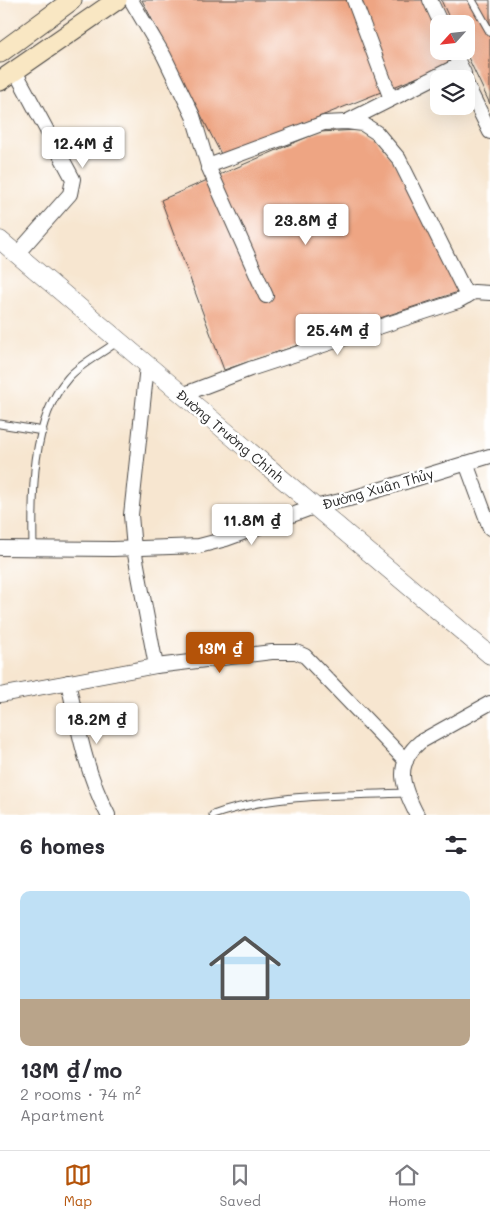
<!DOCTYPE html>
<html lang="en">
<head>
<meta charset="utf-8">
<style>
	:root { --surface:#fff; --page:#f2f2f3; --text:#2b2b33; --muted:#7c7c81; --line:#e1e1e2; --accent:#b45309 }
	body { margin:0; font-family:Mali,sans-serif; background:var(--page); color:var(--text); height:100vh; display:flex; flex-direction:column; font-size:19px; white-space:nowrap }
	* { box-sizing:border-box; margin:0 }
	p { font-size:16px; color:var(--muted) }
	.icon { flex:none; width:28px; height:28px; fill:none; stroke:currentColor; stroke-width:2; stroke-linecap:round; stroke-linejoin:round }
	.map { position:relative; height:815px; overflow:hidden }
	.side { display:flex; flex-direction:column; background:var(--surface); flex:1 }
	.side>* { flex:none }
	.needle { width:32px; rotate:243deg }
	.buttons { position:absolute; left:430px; top:15px; display:grid; gap:10px }
	.buttons a { display:grid; place-items:center; width:45px; height:45px; border-radius:10px; background:var(--surface); box-shadow:0 5px 20px #0002; font-size:25px }
	.price { position:absolute; translate:-50% -42px; padding:0 11px; border-radius:5px; background:#fff; color:#222; font-size:16px; line-height:32px; filter:drop-shadow(0 1px 2px #0008) }
	.price::after { content:''; position:absolute; left:50%; top:30px; width:15px; height:11px; margin-left:-8px; background:inherit; clip-path:polygon(0 0,100% 0,50% 100%) }
	.price.active { background:var(--accent); color:#fff }
	ul { padding:0; list-style:none }
	li { display:grid; align-content:center; gap:10px; height:265px; padding:0 20px }
	li+li { border-top:1px solid var(--line) }
	li span { display:grid; place-items:center; height:155px; border-radius:10px; color:#555 }
	li>.icon { margin-inline-start:auto }
	span .icon { width:90px; height:90px; fill:#fffc; stroke-width:1 }
	li b { font-size:21px }
	h2 { display:flex; justify-content:space-between; align-items:center; height:60px; padding:0 20px; font-size:21px }
	.tabs { display:flex; justify-content:space-around; align-items:center; height:70px; border-top:1px solid var(--line); background:var(--surface); font-size:14px; color:var(--muted) }
	.tabs a { display:grid; justify-items:center; gap:2px }
	.tabs .active { color:var(--accent) }
	.map>svg:first-child { display:block }
	.building { fill:#eea583 }
	.lines { fill:none; stroke-linecap:round; stroke-linejoin:round }
	.service-casing { stroke:#4a4744; stroke-width:9 }
	.minor-casing { stroke:#4a4744; stroke-width:16 }
	.tertiary-casing { stroke:#4a4744; stroke-width:19 }
	.secondary-casing { stroke:#4a4744; stroke-width:21 }
	.service { stroke:#fff; stroke-width:7 }
	.minor { stroke:#fff; stroke-width:14 }
	.tertiary { stroke:#fff; stroke-width:18 }
	.secondary { stroke:#f9e7c3; stroke-width:19 }
	.labels { text-anchor:middle; stroke-width:5; stroke-linejoin:round; paint-order:stroke }
	.street-label { font-size:14px; fill:#2b2b2b; stroke:#fff }
</style>
</head>
<body>
<div class="map">
<svg width="490" height="815" viewBox="0 0 490 815">
	<rect width="100%" height="100%" fill="#fff"/>
	<filter id="ink" filterUnits="userSpaceOnUse"><feTurbulence type="fractalNoise" baseFrequency=".02" numOctaves="2"/><feDisplacementMap in="SourceGraphic" scale="10" xChannelSelector="R" yChannelSelector="G"/><feConvolveMatrix kernelMatrix="1 2 1 2 8 2 1 2 1" color-interpolation-filters="sRGB"/></filter>
	<filter id="wash" filterUnits="userSpaceOnUse"><feTurbulence type="fractalNoise" baseFrequency=".0096" numOctaves="4" result="noise"/><feDisplacementMap in="SourceGraphic" scale="20" xChannelSelector="R" yChannelSelector="G"/><feGaussianBlur stdDeviation="1.12" result="paint"/><feColorMatrix in="noise" values="0 0 0 0 0 0 0 0 0 0 0 0 0 0 0 0 0 1.4 0 .05"/><feComposite in="paint" operator="in"/></filter>
	<g filter="url(#wash)">
		<rect width="100%" height="100%" fill="#f7e6d0"/>
		<g id="blocks">
			<g class="building">
				<polygon points="142,0 424,0 439,32 439,51 447,51 453,63 222,156"/>
				<polygon points="441,0 490,0 490,104 465,51 466,24 452,24"/>
				<polygon points="359,130 376,139 394,163 464,290 224,370 161,200 319,132"/>
			</g>
		</g>
	</g>
	<g filter="url(#ink)">
		<use href="#blocks" fill-opacity="0" stroke="#4a4744" stroke-width="1"/>
		<g class="lines">
			<g class="service-casing">
				<g id="service">
					<polyline points="472,0 490,32"/>
					<polyline points="0,424 43,431"/>
					<path d="M33,548C32,495 31,420 68,378C81,363 103,353 118,341"/>
					<path d="M213,815C274,793 341,796 406,793"/>
				</g>
			</g>
			<g class="minor-casing">
				<g id="minor">
					<polyline points="131,0 164,56 193,116 208,166 266,296"/>
					<polyline points="354,0 391,99"/>
					<polyline points="430,0 441,24"/>
					<polyline points="453,51 464,73"/>
					<polyline points="15,71 73,179 70,194 16,255"/>
					<polyline points="466,83 490,132"/>
					<polyline points="346,122 459,65 465,79"/>
					<polyline points="208,166 324,123 346,122 363,124 377,133 399,159 467,296"/>
					<polyline points="147,366 131,515 134,549 156,666"/>
					<polyline points="182,395 250,369 458,301 474,292 490,293"/>
					<polyline points="466,463 490,528"/>
					<polyline points="0,548 113,549 199,546 226,539 314,507 349,499 490,456"/>
					<path d="M68,682C78,728 86,773 108,815"/>
					<polyline points="0,695 156,666 272,652 296,652 305,656 406,761"/>
					<path d="M417,815C403,788 393,765 420,742L490,703"/>
				</g>
			</g>
			<g class="tertiary-casing">
				<polyline id="tertiary" points="0,240 490,655"/>
			</g>
			<g class="secondary-casing">
				<g id="secondary">
					<polyline points="0,53 72,0"/>
					<polyline points="0,81 117,0"/>
				</g>
			</g>
			<use href="#service" class="service"/>
			<use href="#minor" class="minor"/>
			<use href="#tertiary" class="tertiary"/>
			<use href="#secondary" class="secondary"/>
		</g>
	</g>
	<g class="labels">
		<g class="street-label">
			<text transform="translate(230 436) rotate(40)" y="5">Đường Trường Chinh</text>
			<text transform="translate(378 489) rotate(-16)" y="5">Đường Xuân Thủy</text>
		</g>
	</g>
</svg>
<div class="buttons">
<a><svg class="needle" viewBox="-14 -14 28 28"><path d="M0-13l5 13h-10z" fill="#e53935"/><path d="M0 13l5-13h-10z" fill="#7c7c81"/></svg></a>
<a><svg class="icon" aria-label="layers" viewBox="0 0 24 24"><path d="M12 4l9 5-9 5-9-5zM3 14l9 5 9-5"/></svg></a>
</div>
<b class="price" style="left:83px;top:169px">12.4M ₫</b>
<b class="price" style="left:306px;top:246px">23.8M ₫</b>
<b class="price" style="left:338px;top:356px">25.4M ₫</b>
<b class="price" style="left:252px;top:546px">11.8M ₫</b>
<b class="price active" style="left:220px;top:674px">13M ₫</b>
<b class="price" style="left:97px;top:745px">18.2M ₫</b>
</div>
<section class="side">
<h2>6 homes<svg class="icon" aria-label="filters" viewBox="0 0 24 24"><path d="M4 7h16M4 17h16"/><circle cx="9" cy="7" r="2"/><circle cx="15" cy="17" r="2"/></svg></h2>
<ul>
<li><span style="background:linear-gradient(#bfe0f5 70%,#b9a48a 0)"><svg class="icon" aria-label="home" viewBox="0 0 24 24"><path d="M3 11l9-7 9 7M6 9v11h12V9"/></svg></span><div><b>13M ₫/mo</b><p>2 rooms · 74 m²</p><p>Apartment</p></div></li>
</ul>
</section>
<nav class="tabs">
<a class="active"><svg class="icon" aria-label="map" viewBox="0 0 24 24"><path d="M3 6l6-2 6 2 6-2v14l-6 2-6-2-6 2zM9 4v14M15 6v14"/></svg>Map</a>
<a><svg class="icon" aria-label="saved" viewBox="0 0 24 24"><path d="M7 4h10v16l-5-4-5 4z"/></svg>Saved</a>
<a><svg class="icon" aria-label="home" viewBox="0 0 24 24"><path d="M3 11l9-7 9 7M6 9v11h12V9"/></svg>Home</a>
</nav>
</body>
</html>
